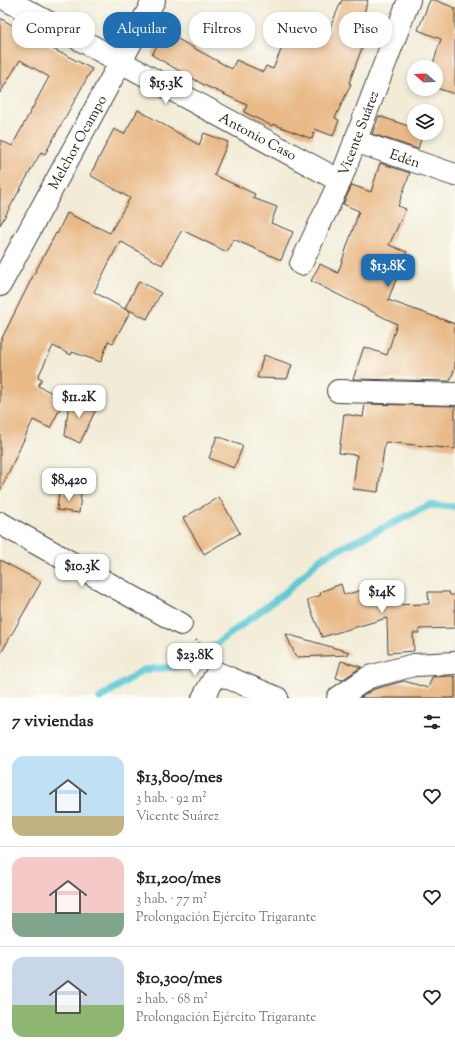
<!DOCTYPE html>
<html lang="es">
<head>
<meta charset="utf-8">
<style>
	:root { --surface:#fff; --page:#f2f2f2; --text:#222; --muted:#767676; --line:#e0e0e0; --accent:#1f6fb2 }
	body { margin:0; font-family:"Sorts Mill Goudy",serif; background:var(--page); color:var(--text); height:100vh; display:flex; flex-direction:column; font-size:15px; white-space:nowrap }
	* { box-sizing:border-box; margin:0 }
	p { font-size:13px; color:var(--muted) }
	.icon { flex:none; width:22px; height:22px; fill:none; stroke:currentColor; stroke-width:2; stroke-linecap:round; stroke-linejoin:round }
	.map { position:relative; height:698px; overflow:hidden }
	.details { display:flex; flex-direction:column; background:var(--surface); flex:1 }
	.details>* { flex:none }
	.top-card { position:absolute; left:12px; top:12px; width:431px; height:36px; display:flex; gap:8px }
	.needle { width:26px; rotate:289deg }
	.tools { position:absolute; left:407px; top:60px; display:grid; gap:8px }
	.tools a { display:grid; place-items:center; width:36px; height:36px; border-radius:50%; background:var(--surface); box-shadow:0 2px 6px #0003; font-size:20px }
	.price { position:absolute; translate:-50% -34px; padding:0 9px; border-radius:8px; background:#fff; color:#222; font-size:13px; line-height:26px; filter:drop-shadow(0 1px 2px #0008) }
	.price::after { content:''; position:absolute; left:50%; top:24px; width:12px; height:9px; margin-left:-6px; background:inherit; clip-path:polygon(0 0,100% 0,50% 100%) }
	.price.selected { background:var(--accent); color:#fff }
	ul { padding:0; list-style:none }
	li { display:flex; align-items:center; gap:12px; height:100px; padding:0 12px }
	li+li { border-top:1px solid var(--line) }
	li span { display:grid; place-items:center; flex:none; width:112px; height:80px; border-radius:12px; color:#555 }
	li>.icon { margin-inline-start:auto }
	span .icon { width:48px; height:48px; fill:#fffc; stroke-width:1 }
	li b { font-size:17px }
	h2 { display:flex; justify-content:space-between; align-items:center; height:48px; padding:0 12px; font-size:17px }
	.chip { padding:0 14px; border-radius:16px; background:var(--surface); box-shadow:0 2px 6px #0003; font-size:14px; line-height:36px }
	.chip.selected { background:var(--accent); color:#fff }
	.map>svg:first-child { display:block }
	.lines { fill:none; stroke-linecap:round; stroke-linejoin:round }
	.stream { stroke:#5ec9d6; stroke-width:7 }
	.building { fill:#e9ba88 }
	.minor-casing { stroke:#3c3b38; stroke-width:24 }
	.path { stroke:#3c3b38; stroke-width:2.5; stroke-dasharray:1 3; stroke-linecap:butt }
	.minor { stroke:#fff; stroke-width:22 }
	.labels { text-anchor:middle; stroke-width:3; stroke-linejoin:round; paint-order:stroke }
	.street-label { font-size:14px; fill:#1c1c1c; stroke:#fdfcf7 }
</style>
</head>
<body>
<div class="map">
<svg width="455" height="698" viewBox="0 0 455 698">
	<rect width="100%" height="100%" fill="#fdfcf7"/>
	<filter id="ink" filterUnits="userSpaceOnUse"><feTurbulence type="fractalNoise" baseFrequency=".025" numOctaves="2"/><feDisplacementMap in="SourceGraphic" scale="8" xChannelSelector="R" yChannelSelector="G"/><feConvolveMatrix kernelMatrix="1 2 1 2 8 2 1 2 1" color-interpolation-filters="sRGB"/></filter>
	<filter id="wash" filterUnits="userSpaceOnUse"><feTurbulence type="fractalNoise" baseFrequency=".012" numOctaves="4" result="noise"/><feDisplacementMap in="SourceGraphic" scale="16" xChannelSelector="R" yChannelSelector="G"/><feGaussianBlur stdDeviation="0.9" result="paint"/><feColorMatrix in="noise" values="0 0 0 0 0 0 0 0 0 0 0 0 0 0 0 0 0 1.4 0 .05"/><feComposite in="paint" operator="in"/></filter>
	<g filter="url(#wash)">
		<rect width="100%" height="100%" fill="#f2ecd7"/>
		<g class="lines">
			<polyline class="stream" points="100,698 143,670 183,666 211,648 287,591 321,558 430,505 455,507"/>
		</g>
		<g id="blocks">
			<g class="building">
				<polygon points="342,0 368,0 363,16 369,18 358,43 363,45 349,83 351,84 335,118 339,120 333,136 315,129 312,139 273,124 272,126 244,112 247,105 204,85 152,55 165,32 232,69 236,60 263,72 266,66 273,69 294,19 327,33 328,32"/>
				<polygon points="430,0 435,0 455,8 455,94 436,88 436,67 432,67 441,39 418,30"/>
				<polygon points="0,18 62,54 62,53 92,69 45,154 41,152 0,225 0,140 12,146 49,77 20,60 0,93"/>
				<polygon points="138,110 199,145 204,133 228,142 214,175 255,194 253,198 277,207 271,223 293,232 281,260 233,239 227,252 182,230 162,265 120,241 94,292 130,312 113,343 108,341 101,362 72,352 71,355 53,346 38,377 42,379 38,386 65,399 50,428 33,420 0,491 0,342 33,276 56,233 57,234 67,213 110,233 130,198 90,175 114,129 124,134"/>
				<polygon points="379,116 414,128 414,133 422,136 418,149 372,134"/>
				<polygon points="380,163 410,173 398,206 406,209 389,245 407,252 388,300 455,324 455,367 450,381 353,379 364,347 387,355 397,324 311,281 320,264 338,273 359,211 343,204 352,185 371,192"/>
				<polygon points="139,281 161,293 147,319 125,308"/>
				<polygon points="264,355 292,365 287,379 257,378"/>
				<polygon points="77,398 97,407 80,443 65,436 69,401 74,404"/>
				<polygon points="365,404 455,406 455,449 385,442 378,492 353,489 357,455 339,453 344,414 363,417"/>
				<polygon points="217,436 243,446 234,468 209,458"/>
				<polygon points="59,491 81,494 79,513 57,510"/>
				<polygon points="219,497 240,533 204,554 183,518"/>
				<polygon points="0,560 41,582 0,655"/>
				<polygon points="341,584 344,595 381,585 387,607 387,605 429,604 428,592 449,592 450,595 455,595 455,628 419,629 419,633 413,633 414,651 388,653 387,618 322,637 307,600 321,595 320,592"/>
				<polygon points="286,634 349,652 348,655 296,657"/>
				<polygon points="341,661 361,667 342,680 336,678"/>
				<polygon points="452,676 455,677 455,698 360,698 374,689 404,681 428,688 432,677"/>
			</g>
		</g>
	</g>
	<g filter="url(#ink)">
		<use href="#blocks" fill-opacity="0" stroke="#3c3b38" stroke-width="1"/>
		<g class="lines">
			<g class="minor-casing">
				<g id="minor">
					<polyline points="7,0 340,181"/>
					<polyline points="355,141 455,175"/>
					<polyline points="301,264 340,181 409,0"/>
					<polyline points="0,285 154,0"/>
					<polyline points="338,391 455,394"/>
					<polyline points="0,523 181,624"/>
					<polyline points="203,698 217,673 277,698"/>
					<polyline points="338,698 369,677 414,665 455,663"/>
				</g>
			</g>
			<polyline class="path" points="196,640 210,653"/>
			<use href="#minor" class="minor"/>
		</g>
	</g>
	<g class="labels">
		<g class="street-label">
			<text transform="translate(358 133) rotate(-69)" y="5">Vicente Suárez</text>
			<text transform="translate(258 136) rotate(28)" y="5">Antonio Caso</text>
			<text transform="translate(77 142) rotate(-61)" y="5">Melchor Ocampo</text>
			<text transform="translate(405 158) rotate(19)" y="5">Edén</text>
		</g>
	</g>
</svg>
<div class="tools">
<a><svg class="needle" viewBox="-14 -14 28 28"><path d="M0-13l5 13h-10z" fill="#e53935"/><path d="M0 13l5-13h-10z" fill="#767676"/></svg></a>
<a><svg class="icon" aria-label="layers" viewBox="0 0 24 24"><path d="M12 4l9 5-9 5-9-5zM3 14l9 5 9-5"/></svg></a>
</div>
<b class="price" style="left:166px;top:105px">$15.3K</b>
<b class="price selected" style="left:388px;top:288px">$13.8K</b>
<b class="price" style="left:79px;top:419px">$11.2K</b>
<b class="price" style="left:69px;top:502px">$8,420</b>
<b class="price" style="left:82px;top:588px">$10.3K</b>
<b class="price" style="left:382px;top:614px">$14K</b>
<b class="price" style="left:195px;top:677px">$23.8K</b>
<div class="top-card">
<a class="chip">Comprar</a>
<a class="chip selected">Alquilar</a>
<a class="chip">Filtros</a>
<a class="chip">Nuevo</a>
<a class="chip">Piso</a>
</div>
</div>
<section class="details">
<h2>7 viviendas<svg class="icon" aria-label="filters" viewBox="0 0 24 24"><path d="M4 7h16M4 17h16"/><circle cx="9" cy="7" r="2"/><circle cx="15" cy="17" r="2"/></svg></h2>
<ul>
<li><span style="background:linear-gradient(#bfe0f5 75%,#c2b280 0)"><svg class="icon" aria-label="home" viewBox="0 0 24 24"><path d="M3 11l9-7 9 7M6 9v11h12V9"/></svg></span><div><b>$13,800/mes</b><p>3 hab. · 92 m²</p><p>Vicente Suárez</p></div><svg class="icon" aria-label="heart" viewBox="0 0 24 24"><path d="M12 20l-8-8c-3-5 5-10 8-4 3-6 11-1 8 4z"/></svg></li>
<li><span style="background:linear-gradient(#f6c9c9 70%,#7fa58c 0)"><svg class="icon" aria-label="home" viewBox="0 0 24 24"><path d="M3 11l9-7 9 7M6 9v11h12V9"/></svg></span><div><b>$11,200/mes</b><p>3 hab. · 77 m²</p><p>Prolongación Ejército Trigarante</p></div><svg class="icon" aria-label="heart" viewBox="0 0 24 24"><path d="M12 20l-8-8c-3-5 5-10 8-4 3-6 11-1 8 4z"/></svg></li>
<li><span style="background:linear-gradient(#c9d6e8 60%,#8fb573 0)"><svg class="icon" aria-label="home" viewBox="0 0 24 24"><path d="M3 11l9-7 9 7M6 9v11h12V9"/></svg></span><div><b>$10,300/mes</b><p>2 hab. · 68 m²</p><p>Prolongación Ejército Trigarante</p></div><svg class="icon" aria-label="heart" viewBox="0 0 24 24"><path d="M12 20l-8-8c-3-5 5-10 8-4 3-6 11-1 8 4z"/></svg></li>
</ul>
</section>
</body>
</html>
